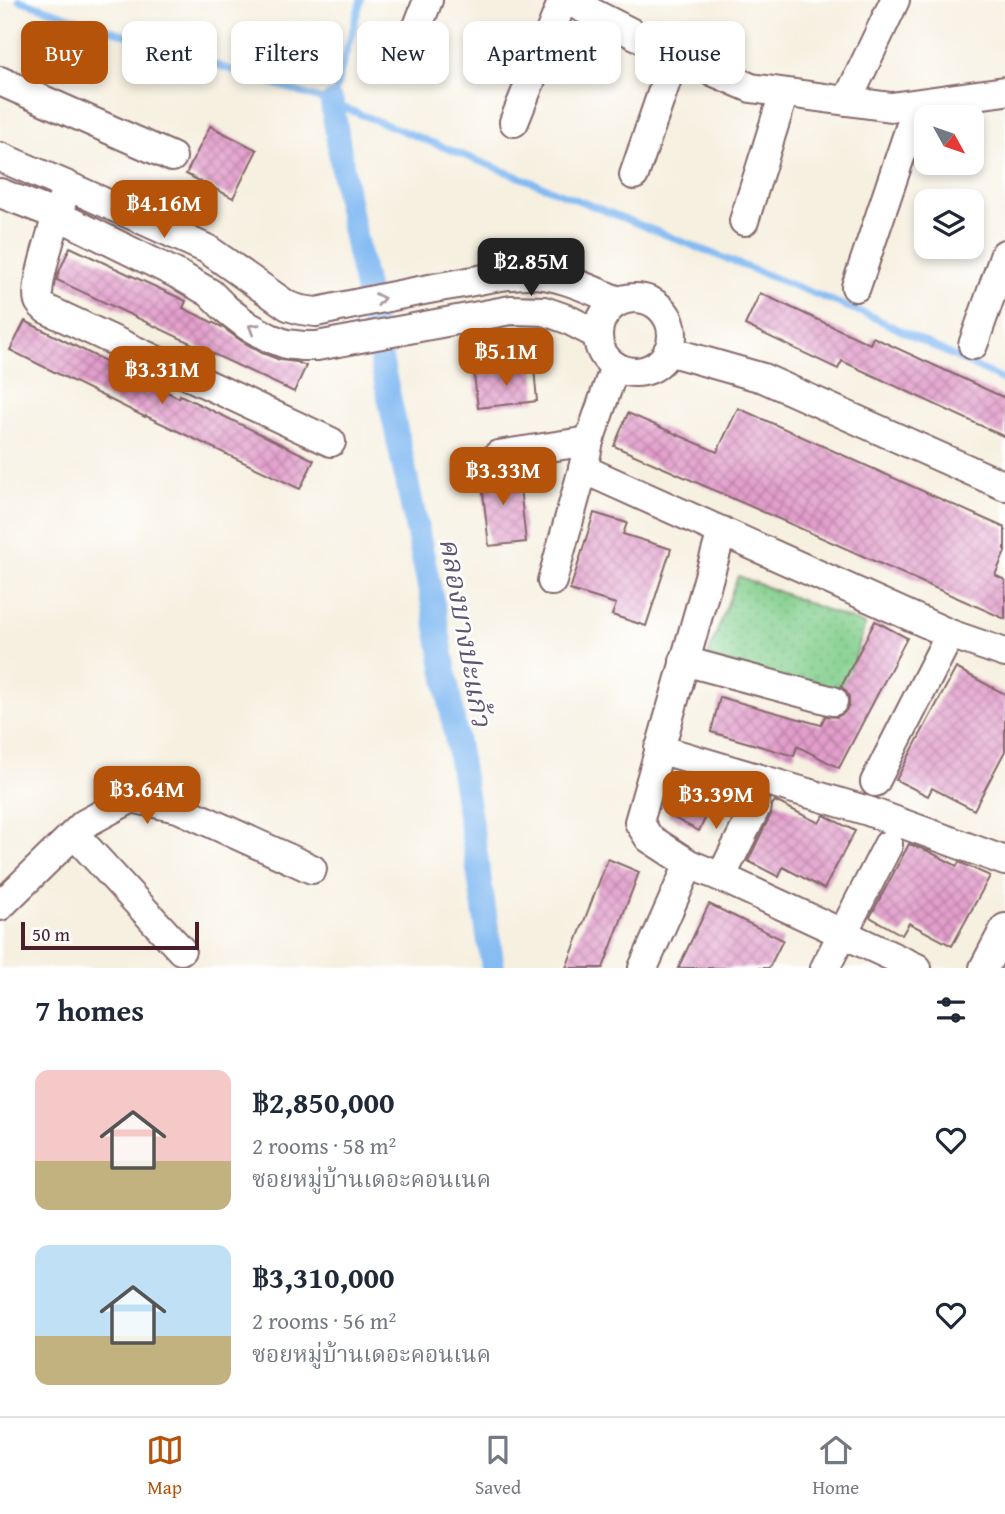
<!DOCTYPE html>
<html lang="en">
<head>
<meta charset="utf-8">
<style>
	:root { --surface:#fff; --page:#f6f6f7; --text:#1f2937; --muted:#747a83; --line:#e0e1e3; --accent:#b45309 }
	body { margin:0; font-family:"Gentium Book Plus","Noto Serif Thai",serif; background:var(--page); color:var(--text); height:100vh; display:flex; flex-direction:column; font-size:26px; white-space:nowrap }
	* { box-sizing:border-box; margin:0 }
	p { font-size:23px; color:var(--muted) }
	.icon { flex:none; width:38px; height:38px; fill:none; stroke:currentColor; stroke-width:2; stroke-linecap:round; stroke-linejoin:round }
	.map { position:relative; height:968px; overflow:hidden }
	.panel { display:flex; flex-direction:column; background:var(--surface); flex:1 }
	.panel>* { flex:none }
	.top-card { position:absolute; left:21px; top:21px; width:964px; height:63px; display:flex; gap:14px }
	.needle { width:46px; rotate:130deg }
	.buttons { position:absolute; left:914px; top:105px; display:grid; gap:14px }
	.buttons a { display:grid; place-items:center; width:70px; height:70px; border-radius:14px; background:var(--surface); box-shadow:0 4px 10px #0003; font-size:35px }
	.scale { position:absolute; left:21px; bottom:18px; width:178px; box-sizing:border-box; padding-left:7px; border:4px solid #4a1f2b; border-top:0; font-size:19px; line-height:24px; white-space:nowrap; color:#4a1f2b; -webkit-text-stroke:5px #fff; paint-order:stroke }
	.price { position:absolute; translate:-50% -60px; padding:0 16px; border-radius:14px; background:var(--accent); color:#fff; font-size:23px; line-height:46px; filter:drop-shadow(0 2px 4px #0008) }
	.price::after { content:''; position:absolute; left:50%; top:42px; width:21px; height:16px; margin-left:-10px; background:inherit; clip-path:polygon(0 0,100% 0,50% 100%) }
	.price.active { background:#222; color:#fff }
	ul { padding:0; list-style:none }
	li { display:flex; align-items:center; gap:21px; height:175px; padding:0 35px }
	li span { display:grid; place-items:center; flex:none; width:196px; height:140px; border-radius:14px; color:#555 }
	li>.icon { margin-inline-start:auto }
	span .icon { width:84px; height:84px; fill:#fffc; stroke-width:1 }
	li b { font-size:30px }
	h2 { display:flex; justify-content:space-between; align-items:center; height:84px; padding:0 35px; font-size:30px }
	.tag { padding:0 24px; border-radius:14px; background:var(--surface); box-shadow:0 4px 10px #0003; font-size:24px; line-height:63px }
	.tag.active { background:var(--accent); color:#fff }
	.tab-bar { display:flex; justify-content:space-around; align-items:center; height:98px; border-top:2px solid var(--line); background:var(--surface); font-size:19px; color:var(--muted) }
	.tab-bar a { display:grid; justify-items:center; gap:4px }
	.tab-bar .active { color:var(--accent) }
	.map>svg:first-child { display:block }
	.garden { fill:url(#garden-dots); stroke:#66775c; stroke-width:2 }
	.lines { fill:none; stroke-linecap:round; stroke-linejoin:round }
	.stream { stroke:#82baf2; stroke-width:7 }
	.canal { stroke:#82baf2; stroke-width:24 }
	.building { fill:url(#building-cross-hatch) }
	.minor-casing { stroke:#86686a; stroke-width:32 }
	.minor { stroke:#fff; stroke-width:28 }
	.oneway { stroke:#ae9aa0 }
	.labels { text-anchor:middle; stroke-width:5; stroke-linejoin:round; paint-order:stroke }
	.water-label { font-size:28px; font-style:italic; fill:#5e5571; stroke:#fff }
</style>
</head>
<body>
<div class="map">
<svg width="1005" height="968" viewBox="0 0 1005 968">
	<defs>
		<pattern id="garden-dots" width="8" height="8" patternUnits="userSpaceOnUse" patternTransform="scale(1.75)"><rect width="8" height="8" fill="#83cf8d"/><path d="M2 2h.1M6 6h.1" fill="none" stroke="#73b17a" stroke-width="1.8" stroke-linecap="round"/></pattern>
		<pattern id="building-cross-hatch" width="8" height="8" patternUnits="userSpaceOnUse" patternTransform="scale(1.75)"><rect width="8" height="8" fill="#e39fcc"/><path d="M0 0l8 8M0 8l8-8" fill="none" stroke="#ba81a6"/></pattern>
	</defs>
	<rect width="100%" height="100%" fill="#fff"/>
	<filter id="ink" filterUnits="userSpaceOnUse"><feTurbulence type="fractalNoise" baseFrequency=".0143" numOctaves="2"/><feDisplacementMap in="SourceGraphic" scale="14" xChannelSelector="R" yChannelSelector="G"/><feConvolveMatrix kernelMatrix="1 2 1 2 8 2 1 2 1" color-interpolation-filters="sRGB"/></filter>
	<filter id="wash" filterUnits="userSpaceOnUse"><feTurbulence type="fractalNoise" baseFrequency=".00686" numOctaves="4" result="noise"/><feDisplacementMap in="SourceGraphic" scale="28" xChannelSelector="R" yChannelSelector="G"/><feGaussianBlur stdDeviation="1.57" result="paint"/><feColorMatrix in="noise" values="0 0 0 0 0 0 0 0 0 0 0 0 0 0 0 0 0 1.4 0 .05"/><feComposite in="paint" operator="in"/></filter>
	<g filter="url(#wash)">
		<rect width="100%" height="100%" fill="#f6f0e0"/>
		<polygon class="garden" points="738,576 865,625 844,694 707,658"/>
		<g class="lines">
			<g class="stream">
				<polyline points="19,0 332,103 873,317 1005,381"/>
				<polyline points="332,103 361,0"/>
			</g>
			<polyline class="canal" points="332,103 349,208 435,614 473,836 493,968"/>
		</g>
		<g id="blocks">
			<g class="building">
				<polygon points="210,126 257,150 233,198 186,174"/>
				<polygon points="70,247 186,301 183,308 222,327 240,340 262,353 280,360 297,362 306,366 294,392 57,280 58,274"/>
				<polygon points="760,293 870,344 873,337 1005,398 1005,437 842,361 838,369 745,325"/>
				<polygon points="25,321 179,398 180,395 314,460 300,489 146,416 145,417 10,350"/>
				<polygon points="534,368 537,401 478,408 474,375"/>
				<polygon points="738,408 1005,528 1005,552 995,575 1005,580 1005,619 614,446 628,413 717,452"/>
				<polygon points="485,465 491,470 500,471 518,469 526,542 489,546 480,466"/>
				<polygon points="594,513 627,523 623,534 671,549 646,626 612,615 616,604 570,590"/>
				<polygon points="875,621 907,638 839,768 797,746 794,756 711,732 720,697 821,725 825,716 837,717 844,713 849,706 849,697 845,690 841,687"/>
				<polygon points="956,668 1005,694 1005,751 974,810 932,788 928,796 896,780"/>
				<polygon points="688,776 719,791 699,831 668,815"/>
				<polygon points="775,801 819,823 824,815 855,831 824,889 783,867 779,877 748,861 771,814 772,805"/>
				<polygon points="909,844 928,851 957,866 959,862 990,876 952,946 909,923 902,935 870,917"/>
				<polygon points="608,859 639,872 603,968 566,968"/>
				<polygon points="709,904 783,940 769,968 678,968"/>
			</g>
		</g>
	</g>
	<g filter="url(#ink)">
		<use href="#blocks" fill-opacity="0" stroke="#86686a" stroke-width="2"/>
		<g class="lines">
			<g class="minor-casing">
				<g id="minor">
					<polyline points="567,0 675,55 751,88 891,107 1005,91"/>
					<polyline points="403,65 428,0"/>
					<polyline points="0,81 172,157"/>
					<polyline points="847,101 895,0"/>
					<polyline points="514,122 563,0"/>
					<path d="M0,157L68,186L207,249L288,306L301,310L316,312C365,302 414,291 463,283C485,279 509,273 532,274C562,275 591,290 618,301"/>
					<polyline points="634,175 675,55"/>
					<polyline points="0,193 57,215 179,275 210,293 226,309 248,326 270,338 286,344 303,346 317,346 511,310 544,311 567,319 598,335"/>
					<path d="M63,198C57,215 33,288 39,301C40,304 44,307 46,309L331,442"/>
					<polyline points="744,221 784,93"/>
					<polyline points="856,287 918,104"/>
					<circle cx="635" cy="335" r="37"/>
					<polyline points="973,345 1005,254"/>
					<polyline points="668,351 763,378 1005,486"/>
					<polyline points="615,366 589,441 583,469 950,634 1005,653"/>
					<polyline points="498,455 589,441"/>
					<polyline points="722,531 639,822 649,838 689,864 721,877 917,968"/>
					<polyline points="552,581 583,469"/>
					<polyline points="684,661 833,701"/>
					<polyline points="659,749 868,811 1005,861"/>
					<polyline points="875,782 950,634"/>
					<polyline points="74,834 181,950"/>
					<polyline points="721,877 756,807"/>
					<polyline points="0,906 84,824 132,798 178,808 312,869"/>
					<polyline points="643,968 689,864"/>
					<polyline points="825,968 888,845"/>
					<polyline points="984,968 1005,928"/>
				</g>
			</g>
			<use href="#minor" class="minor"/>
		</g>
		<defs><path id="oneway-chevron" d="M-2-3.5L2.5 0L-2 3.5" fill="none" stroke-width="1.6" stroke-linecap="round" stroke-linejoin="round" transform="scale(1.75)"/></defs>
		<g class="oneway">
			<use href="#oneway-chevron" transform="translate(380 299) rotate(-11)"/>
			<use href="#oneway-chevron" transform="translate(253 328) rotate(-148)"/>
		</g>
	</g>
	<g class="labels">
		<g class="water-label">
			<text transform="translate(466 632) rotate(80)" y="10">คลองบางปะแก้ว</text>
		</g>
	</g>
</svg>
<div class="buttons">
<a><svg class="needle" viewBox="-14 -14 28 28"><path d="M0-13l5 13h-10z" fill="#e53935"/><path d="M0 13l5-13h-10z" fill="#747a83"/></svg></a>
<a><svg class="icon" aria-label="layers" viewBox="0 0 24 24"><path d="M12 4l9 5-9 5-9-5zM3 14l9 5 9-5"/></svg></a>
</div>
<div class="scale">50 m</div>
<b class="price" style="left:164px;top:240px">฿4.16M</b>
<b class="price active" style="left:531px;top:298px">฿2.85M</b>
<b class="price" style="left:506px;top:388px">฿5.1M</b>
<b class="price" style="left:162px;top:406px">฿3.31M</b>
<b class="price" style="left:503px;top:507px">฿3.33M</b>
<b class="price" style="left:147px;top:826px">฿3.64M</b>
<b class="price" style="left:716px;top:831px">฿3.39M</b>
<div class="top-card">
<a class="tag active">Buy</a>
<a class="tag">Rent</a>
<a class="tag">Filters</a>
<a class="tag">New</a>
<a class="tag">Apartment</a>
<a class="tag">House</a>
</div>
</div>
<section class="panel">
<h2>7 homes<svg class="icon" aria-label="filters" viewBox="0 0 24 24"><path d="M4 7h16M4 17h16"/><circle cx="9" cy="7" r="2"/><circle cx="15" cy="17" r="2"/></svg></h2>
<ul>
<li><span style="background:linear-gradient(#f6c9c9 65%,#c2b280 0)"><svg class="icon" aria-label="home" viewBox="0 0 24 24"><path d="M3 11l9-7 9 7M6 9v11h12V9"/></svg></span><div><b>฿2,850,000</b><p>2 rooms · 58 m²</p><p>ซอยหมู่บ้านเดอะคอนเนค</p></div><svg class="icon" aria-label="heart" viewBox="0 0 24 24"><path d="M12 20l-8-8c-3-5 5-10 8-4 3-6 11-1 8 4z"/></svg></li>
<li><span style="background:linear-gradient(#bfe0f5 65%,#c2b280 0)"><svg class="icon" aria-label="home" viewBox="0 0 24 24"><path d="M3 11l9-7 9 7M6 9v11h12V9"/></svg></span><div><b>฿3,310,000</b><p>2 rooms · 56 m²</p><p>ซอยหมู่บ้านเดอะคอนเนค</p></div><svg class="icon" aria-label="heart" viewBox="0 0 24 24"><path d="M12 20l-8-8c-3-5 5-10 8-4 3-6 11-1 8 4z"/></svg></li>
</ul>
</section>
<nav class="tab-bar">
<a class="active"><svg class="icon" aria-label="map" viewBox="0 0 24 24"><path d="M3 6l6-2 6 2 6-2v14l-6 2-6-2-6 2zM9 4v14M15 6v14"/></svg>Map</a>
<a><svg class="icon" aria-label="saved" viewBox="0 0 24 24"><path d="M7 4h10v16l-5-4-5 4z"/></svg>Saved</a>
<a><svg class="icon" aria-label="home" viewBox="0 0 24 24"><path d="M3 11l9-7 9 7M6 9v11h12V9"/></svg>Home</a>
</nav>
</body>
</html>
